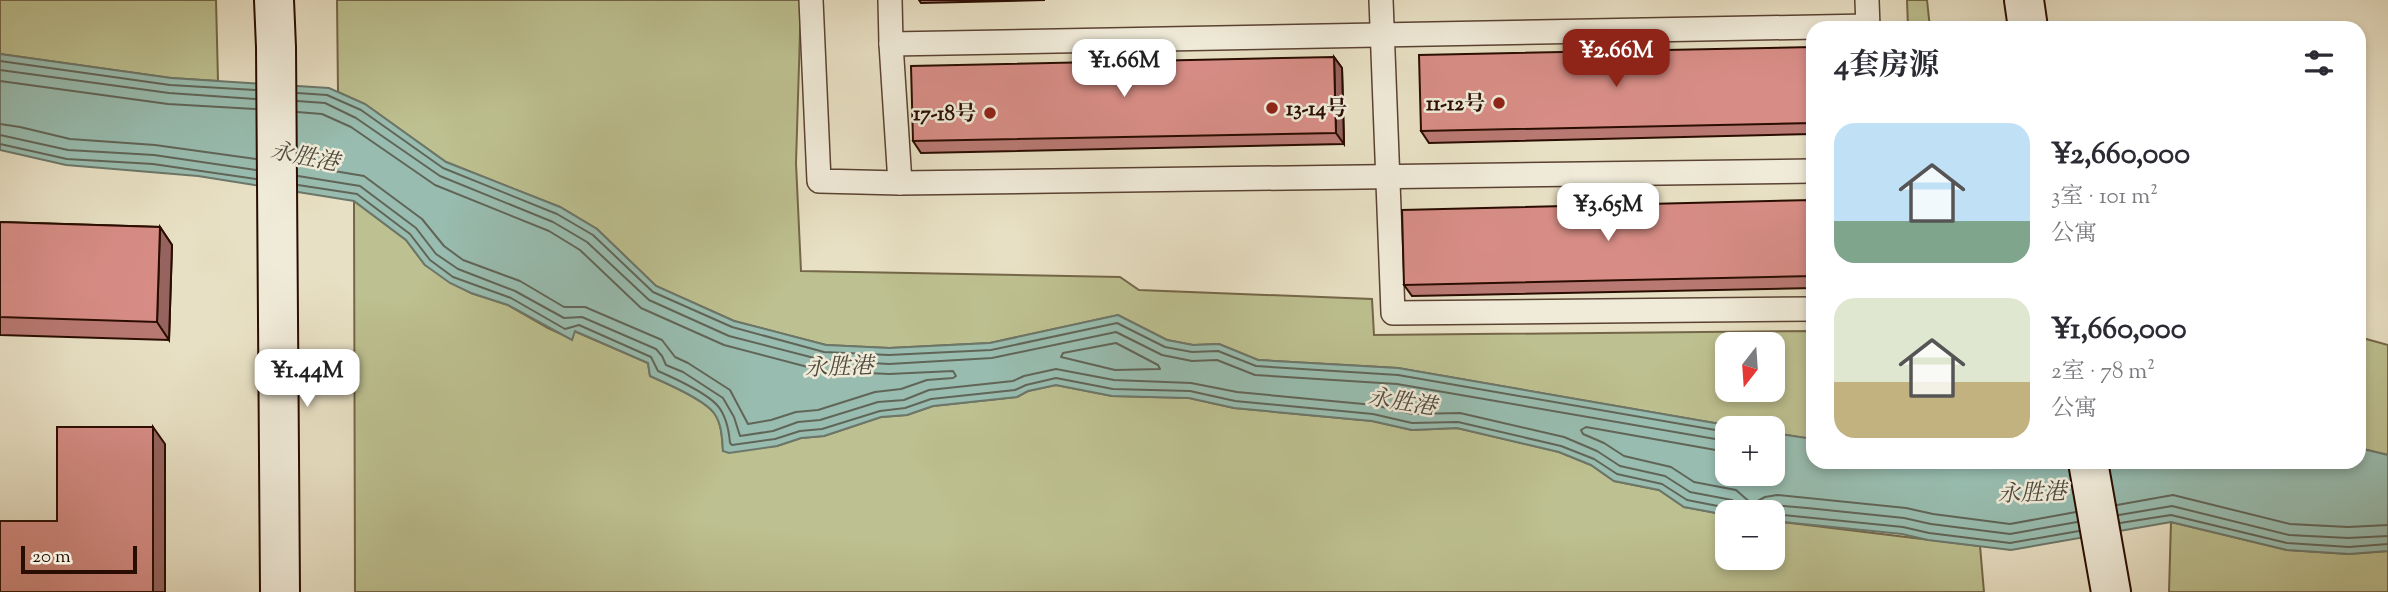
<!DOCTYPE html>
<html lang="zh">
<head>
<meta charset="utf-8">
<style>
	:root { --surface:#fff; --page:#f2f2f3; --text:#2b2b33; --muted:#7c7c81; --accent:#8f2418 }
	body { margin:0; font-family:"Sorts Mill Goudy","Noto Serif SC",serif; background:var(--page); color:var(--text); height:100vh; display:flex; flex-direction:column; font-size:26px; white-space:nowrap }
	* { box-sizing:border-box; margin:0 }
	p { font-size:23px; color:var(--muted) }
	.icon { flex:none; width:38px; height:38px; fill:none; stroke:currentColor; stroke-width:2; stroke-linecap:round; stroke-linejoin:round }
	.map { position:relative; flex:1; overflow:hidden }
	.side { position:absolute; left:1806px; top:21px; width:560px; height:448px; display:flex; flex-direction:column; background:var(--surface); border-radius:21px; box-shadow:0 4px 10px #0003 }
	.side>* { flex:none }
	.needle { width:46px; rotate:197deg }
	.buttons { position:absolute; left:1715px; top:332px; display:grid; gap:14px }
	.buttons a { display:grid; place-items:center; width:70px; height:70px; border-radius:14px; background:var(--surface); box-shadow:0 4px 10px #0003; font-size:35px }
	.scale { position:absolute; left:21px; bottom:18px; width:116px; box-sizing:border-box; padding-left:7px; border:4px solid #2a0d01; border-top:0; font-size:19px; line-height:24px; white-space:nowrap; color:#2a0d01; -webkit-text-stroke:5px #f0ebd9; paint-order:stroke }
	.price { position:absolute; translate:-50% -60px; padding:0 16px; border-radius:14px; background:#fff; color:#222; font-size:23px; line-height:46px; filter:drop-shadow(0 2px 4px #0008) }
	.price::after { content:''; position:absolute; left:50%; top:42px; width:21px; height:16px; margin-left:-10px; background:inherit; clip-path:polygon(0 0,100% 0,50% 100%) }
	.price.selected { background:var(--accent); color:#fff }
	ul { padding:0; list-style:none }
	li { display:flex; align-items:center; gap:21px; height:175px; padding:0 28px }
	li span { display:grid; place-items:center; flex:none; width:196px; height:140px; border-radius:21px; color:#555 }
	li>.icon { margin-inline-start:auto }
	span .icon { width:84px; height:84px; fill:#fffc; stroke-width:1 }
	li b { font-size:30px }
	h2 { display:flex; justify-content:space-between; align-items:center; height:84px; padding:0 28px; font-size:30px }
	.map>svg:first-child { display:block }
	.green { fill:#bdc090; stroke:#746648; stroke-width:2; fill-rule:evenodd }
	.water { fill:#98bdb0; stroke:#6c776a; stroke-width:2 }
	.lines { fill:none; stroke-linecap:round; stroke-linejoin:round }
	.shore { stroke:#616558; stroke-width:2 }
	.lane-casing { stroke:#5a4232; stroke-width:26 }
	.secondary-casing { stroke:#2a0d01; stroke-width:42 }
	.lane { stroke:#f0ebd9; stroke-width:23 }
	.secondary { stroke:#f0ebd9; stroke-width:38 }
	.wall { fill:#b97973; stroke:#2a0d01; stroke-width:2 }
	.shaded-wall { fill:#96635e; stroke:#2a0d01; stroke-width:2 }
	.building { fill:#d78d86; stroke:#2a0d01; stroke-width:2 }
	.poi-dot { fill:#8f2418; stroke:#f0ebd9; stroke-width:2.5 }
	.labels { text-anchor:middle; stroke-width:5; stroke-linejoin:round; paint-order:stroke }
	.poi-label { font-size:21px; font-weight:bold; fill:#2a0d01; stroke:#f0ebd9; text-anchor:end }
	.water-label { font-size:23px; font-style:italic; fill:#504b3e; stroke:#f0ebd9 }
</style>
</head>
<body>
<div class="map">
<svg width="2388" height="592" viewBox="0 0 2388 592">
	<rect width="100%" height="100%" fill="#e8e0c4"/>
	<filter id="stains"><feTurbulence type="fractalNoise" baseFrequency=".00286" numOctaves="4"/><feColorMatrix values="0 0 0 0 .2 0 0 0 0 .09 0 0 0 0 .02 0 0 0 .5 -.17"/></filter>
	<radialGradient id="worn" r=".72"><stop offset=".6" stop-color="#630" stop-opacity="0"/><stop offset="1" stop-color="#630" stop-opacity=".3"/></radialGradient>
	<g class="green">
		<polygon points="0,0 216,0 218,81 171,78 0,54"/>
		<path d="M337,0H801L796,163L801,271L1120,277L1139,290L1372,299L1374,335L1813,331V439L1773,433V429H1749L1398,368L1258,360L1219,344L1193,345L1167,340L1118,315L990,343L889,348L826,345L734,321L656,286L597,229L560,207L446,162L365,104L338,92ZM1727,345H1773V390H1727Z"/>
		<polygon points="1907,0 1927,0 1930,28 1908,28"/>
		<path d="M354,201L406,240L425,265L471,293L508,305L548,328L572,339L574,331L648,363L650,376C666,383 704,399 714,413C722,424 722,438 723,451L777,446L801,438L824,436L881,417L907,415L933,406L1017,397L1028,391L1056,385L1112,396L1189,398L1234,408L1372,421L1412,430L1457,428L1559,452L1591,465L1614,481L1659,490L1684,507L1727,515V558H1773V521L1980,546L1984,592H355Z"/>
		<polygon points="2359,337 2388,345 2388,455 2359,448"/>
		<polygon points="2171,522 2287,550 2349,554 2388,551 2388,592 2169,592"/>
	</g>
	<path class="water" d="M0,54L171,78L329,88L365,104L446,162L560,207L597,229L656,286L734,321L826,345L889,348L990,343L1118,315L1167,340L1193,345L1219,344L1258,360L1398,368L1749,429H1727V474H1773V433L1813,439V462H2359V448L2388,455V551L2349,554L2287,550L2171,522L2011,550L1928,540L1902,534L1773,521V513H1727V515L1684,507L1659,490L1614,481L1591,465L1559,452L1457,428L1412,430L1372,421L1234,408L1189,398L1112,396L1056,385L1028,391L1017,397L933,406L907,415L881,417L824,436L801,438L777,446L729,453L723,451C722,438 722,424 714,413C704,399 666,383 650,376L648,363L575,331L572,340L508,305L471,293L450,283L425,265L406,240L354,201L198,176L66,165L0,150Z"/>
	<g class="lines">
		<g class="shore">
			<polyline points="0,61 170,85 255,90"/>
			<polyline points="0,70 169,93 255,99"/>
			<polyline points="0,81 168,104 255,109"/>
			<polyline points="297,93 327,95 361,110 443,168 557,214 593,235 653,292 732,327 824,352 889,355 991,350 1117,323 1165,347 1192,352 1218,351 1256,366 1398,375 1727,432"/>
			<polyline points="297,101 325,103 356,118 440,176 553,222 587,242 649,300 729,336 822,360 889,364 992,358 1116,332 1162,355 1192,361 1217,360 1255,375 1397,384 1727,441"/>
			<polyline points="297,112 322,114 351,127 435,185 549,231 580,250 641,308 724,345 823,371 889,374 953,371 956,376 953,378 927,380 901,389 875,392 818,410 796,412 771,420 748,424 730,390 688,363 675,357 662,340 585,307 564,307 520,281 463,260 444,246 422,219 364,176 298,165"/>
			<polyline points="0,124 20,127 70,139 155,145 256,159"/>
			<polyline points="0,135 68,150 154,155 256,170"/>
			<polyline points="0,144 67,159 153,164 256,179"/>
			<polyline points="298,176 360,186 416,228 436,254 458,269 515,291 564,318 582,317 656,349 662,356 666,365 683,372 723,398 734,417 740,436 773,431 798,422 820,420 878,402 904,400 929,390 1013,381 1024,376 1056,369 1114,380 1191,383 1237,392 1374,405 1413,414 1460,413 1564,437 1597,451 1620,466 1665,476 1690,492 1732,500 1739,505 1743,513"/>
			<path d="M298,185L357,194L410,234L430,260L453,277L511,298L565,329L579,325L651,357L658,371C674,378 705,392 717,405C726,415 729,431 730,443L732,445L775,439L800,431L822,429L880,411L905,408L931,399L1015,390L1026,385L1056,378L1113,389L1190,391L1235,401L1373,414L1412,423L1458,422L1561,446L1594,459L1617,474L1662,484L1687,500L1728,508L1733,513"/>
			<polygon points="1116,343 1158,365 1160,369 1115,370 1061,357 1063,353"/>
			<polyline points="1727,452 1586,427 1581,430 1583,434 1604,443 1624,456 1671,467 1694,482 1736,490 1752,504 1765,497 1777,495 1906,508 1933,514 2010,524 2076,512"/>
			<polyline points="2117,505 2173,495 2290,524 2348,527 2388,525"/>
			<polyline points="1760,513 1773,505 1807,508 1904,518 1931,524 2010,534 2077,522"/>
			<polyline points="1773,514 1903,527 1929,533 2010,543 2079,531"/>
			<polyline points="2119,515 2172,506 2289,535 2348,538 2388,536"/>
			<polyline points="2120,523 2171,515 2287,543 2349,547 2388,544"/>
		</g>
		<g class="lane-casing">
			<g id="lane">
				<polyline points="811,0 819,181 900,183 1813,171"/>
				<polyline points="890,0 891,44 900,183"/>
				<polyline points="1381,0 1393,313 1813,309"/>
				<polyline points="1867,0 1868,28"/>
				<polyline points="891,44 1868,26"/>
			</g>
		</g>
		<g class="secondary-casing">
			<g id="secondary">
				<polyline points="274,0 276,47 280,592"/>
				<polyline points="2024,0 2028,28"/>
				<polyline points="2088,462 2111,592"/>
			</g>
		</g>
		<use href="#lane" class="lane"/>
		<use href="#secondary" class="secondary"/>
	</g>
	<g class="wall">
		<polygon points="919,0 1045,0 921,3"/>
		<polygon points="1813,47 1813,134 1429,143 1421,131"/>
		<polygon points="1334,57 1342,68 1344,144 921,153 913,141"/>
		<polygon points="1813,200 1813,288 1412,296 1404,285"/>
		<polygon points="0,222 160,227 172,245 169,340 0,335"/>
	</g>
	<g class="shaded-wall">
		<polygon points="1334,57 1342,68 1344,144 1336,133"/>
		<polygon points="160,227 172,245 169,340 157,322"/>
		<polygon points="153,427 165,444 165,592 153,592"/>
	</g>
	<g class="building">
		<polygon points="1813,47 1813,123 1421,131 1419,55"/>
		<polygon points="1334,57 1336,133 913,141 911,66"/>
		<polygon points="1813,200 1813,276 1404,285 1402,210"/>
		<polygon points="0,222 160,227 157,322 0,317"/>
		<polygon points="57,427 153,427 153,592 0,592 0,521 57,521"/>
	</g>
	<g class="poi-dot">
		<circle cx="1499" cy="103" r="7"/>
		<circle cx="1272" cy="108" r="7"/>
		<circle cx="990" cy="113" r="7"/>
	</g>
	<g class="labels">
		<g class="poi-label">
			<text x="1485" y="110">11-12号</text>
			<text x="1286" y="115" text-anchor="start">13-14号</text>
			<text x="976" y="120">17-18号</text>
		</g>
		<g class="water-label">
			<text transform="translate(305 156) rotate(11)" y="8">永胜港</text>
			<text transform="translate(839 366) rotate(-2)" y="8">永胜港</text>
			<text transform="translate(1402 401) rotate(9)" y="8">永胜港</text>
			<text transform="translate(2032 492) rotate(-2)" y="8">永胜港</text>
		</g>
	</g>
	<rect width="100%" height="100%" filter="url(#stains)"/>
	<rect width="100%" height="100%" fill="url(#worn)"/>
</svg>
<div class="buttons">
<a><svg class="needle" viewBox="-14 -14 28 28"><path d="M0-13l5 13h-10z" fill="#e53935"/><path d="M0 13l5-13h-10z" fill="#7c7c81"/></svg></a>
<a>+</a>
<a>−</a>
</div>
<div class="scale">20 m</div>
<b class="price selected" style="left:1616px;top:89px">¥2.66M</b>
<b class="price" style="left:1124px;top:99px">¥1.66M</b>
<b class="price" style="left:1608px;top:243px">¥3.65M</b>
<b class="price" style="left:307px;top:409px">¥1.44M</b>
<section class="side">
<h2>4套房源<svg class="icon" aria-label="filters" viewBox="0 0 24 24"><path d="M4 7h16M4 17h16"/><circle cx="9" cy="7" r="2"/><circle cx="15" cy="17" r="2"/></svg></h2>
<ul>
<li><span style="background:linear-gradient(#bfe0f5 70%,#7fa58c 0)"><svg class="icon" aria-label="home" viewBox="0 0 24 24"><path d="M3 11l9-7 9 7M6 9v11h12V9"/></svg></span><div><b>¥2,660,000</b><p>3室 · 101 m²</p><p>公寓</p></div></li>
<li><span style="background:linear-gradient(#dfe7d0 60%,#c2b280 0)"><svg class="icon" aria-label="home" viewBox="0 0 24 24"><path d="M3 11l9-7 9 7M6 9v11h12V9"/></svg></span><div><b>¥1,660,000</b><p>2室 · 78 m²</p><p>公寓</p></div></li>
</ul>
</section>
</div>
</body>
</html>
